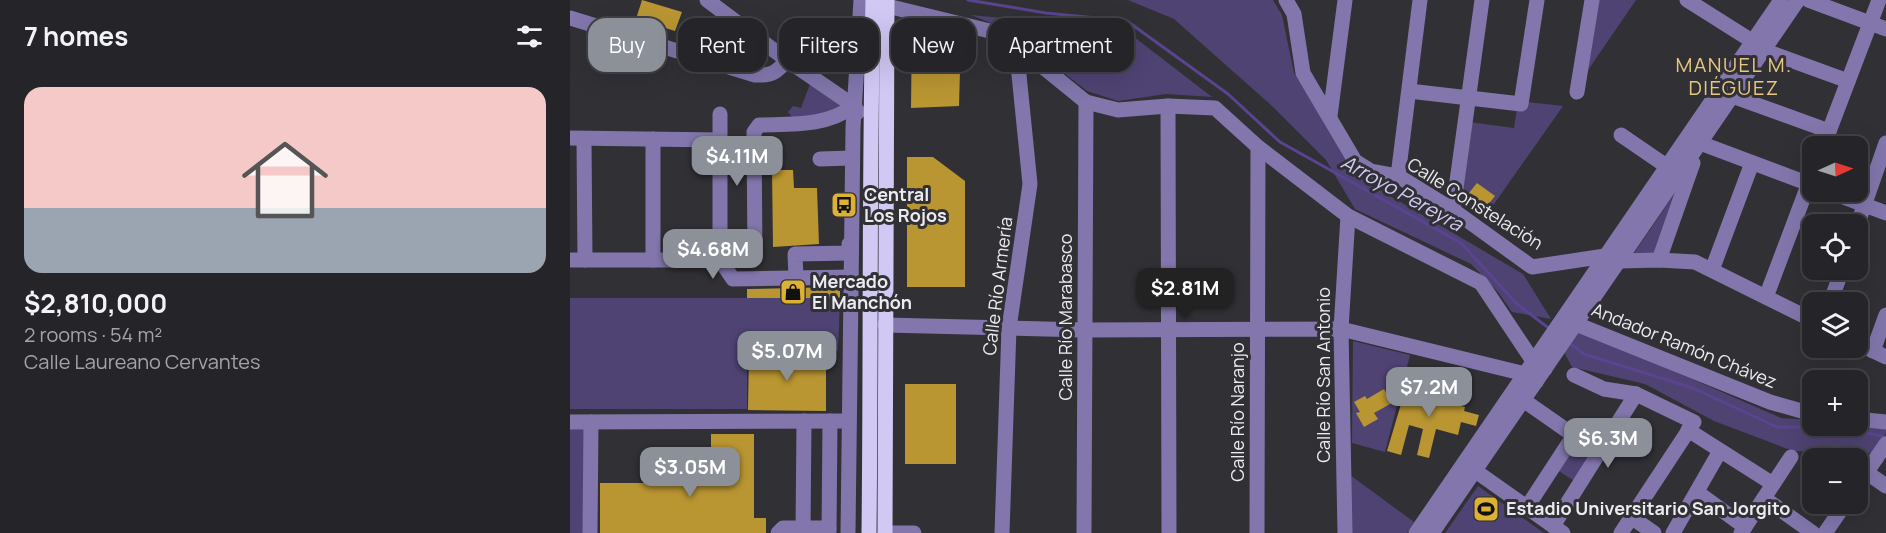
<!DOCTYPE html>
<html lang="en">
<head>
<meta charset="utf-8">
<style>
	:root { --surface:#252428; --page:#2d2c30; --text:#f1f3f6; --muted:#a3a4a8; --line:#424145; --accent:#8c9099 }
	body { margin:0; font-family:Manrope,sans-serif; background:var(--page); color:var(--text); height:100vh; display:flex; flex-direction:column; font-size:22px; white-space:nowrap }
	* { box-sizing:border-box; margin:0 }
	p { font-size:20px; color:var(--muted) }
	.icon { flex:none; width:33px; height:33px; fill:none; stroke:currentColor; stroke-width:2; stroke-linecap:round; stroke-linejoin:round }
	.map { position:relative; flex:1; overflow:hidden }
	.details { display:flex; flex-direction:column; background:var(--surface); width:570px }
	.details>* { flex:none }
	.guide { position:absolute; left:18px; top:18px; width:570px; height:54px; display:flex; gap:12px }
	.needle { width:39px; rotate:87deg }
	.controls { position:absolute; left:1232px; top:136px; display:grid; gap:12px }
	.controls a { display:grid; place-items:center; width:66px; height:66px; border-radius:12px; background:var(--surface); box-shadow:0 6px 24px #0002,0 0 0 2px var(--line); font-size:30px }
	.price { position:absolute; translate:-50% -51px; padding:0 14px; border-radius:12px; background:var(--accent); color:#fff; font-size:20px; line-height:39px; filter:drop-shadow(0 2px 3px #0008) }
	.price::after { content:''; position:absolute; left:50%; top:36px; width:18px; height:14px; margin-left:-9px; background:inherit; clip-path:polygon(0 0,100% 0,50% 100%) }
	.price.active { background:#222; color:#fff }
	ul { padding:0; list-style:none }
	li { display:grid; align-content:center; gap:12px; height:318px; padding:0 24px }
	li+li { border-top:2px solid var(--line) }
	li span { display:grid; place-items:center; height:186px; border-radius:18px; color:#555 }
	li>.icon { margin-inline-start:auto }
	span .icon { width:108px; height:108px; fill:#fffc; stroke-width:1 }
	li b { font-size:26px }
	h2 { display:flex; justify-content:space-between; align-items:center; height:72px; padding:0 24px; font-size:26px }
	.chip { padding:0 21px; border-radius:18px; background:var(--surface); box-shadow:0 6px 24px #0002,0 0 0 2px var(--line); font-size:21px; line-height:54px }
	.chip.active { background:var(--accent); color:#fff }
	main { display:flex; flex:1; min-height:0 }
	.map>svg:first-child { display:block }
	.green { fill:#4f4373 }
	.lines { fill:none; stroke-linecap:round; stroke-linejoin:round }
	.stream { stroke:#5a4490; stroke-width:3 }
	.building { fill:#b99632 }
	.minor { stroke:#8276ac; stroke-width:15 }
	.major { stroke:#d1c8f4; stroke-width:15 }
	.labels { text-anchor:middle; stroke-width:6; stroke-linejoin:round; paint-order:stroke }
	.poi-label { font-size:18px; font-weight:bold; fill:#ecebef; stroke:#313035; text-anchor:start }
	.street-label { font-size:18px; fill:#ecebef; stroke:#313035 }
	.neighbourhood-label { font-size:20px; letter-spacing:1.5px; fill:#e7c97e; stroke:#313035 }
	.water-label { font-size:20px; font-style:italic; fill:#d2caf5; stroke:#313035 }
</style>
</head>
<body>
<main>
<section class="details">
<h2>7 homes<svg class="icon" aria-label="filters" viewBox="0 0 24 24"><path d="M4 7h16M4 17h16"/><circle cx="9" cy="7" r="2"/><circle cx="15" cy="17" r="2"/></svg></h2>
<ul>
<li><span style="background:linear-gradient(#f6c9c9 65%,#9aa5b1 0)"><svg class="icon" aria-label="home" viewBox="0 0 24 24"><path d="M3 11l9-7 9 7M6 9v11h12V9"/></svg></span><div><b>$2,810,000</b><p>2 rooms · 54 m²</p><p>Calle Laureano Cervantes</p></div></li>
</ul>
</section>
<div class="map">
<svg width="1316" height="533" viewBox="0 0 1316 533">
	<rect width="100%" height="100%" fill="#313035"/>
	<g class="green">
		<polygon points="558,0 703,0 712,15 724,73 793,180 953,274 981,319 942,312 928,292 901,264 785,209 756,160 701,105 604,19"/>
		<polygon points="1027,0 1066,0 1014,76"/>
		<polygon points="401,15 555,30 642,97 596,94 548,101 517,91 438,30"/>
		<polygon points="240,84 270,105 267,112 223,118 218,112 223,106 231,108"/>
		<polygon points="948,101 993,106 917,214 890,193 899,122 944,128"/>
		<polygon points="1114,180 1083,254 1062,256"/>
		<polygon points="0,298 270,298 268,351 177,350 177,409 0,409"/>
		<polygon points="1010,330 1211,418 1242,420 1242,426 1316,425 1316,433 1303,453 1223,451 1144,421 1075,384 1002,367 994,352"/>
		<polygon points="783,341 840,355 815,452 782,443"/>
		<rect x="0" y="429" width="18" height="104"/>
		<polygon points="1005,441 1025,453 1006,482 987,470"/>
		<polygon points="780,475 844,522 837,533 782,533"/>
		<polygon points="908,486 974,533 875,533"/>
	</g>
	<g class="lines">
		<g class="stream">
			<polyline points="398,0 476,13 557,21 658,94 710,142 891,243 947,304 980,329"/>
			<polyline points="998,342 1014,354 1123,388 1207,427 1270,427 1316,437"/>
		</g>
	</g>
	<g class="building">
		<polygon points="72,0 112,12 105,31 66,19"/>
		<polygon points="342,22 391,34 389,106 341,108"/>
		<polygon points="337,157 363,157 395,181 395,287 337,287"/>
		<polygon points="202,170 223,170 224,188 247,188 249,244 203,247"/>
		<polygon points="907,183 925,196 917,206 899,193"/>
		<polygon points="270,287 270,298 177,298 177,289"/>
		<polygon points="179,352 256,353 256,411 178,410"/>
		<polygon points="864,370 877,373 869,400 895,407 894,411 909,415 906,426 891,422 888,435 866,429 859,458 847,455 853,429 839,425 831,455 817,451 834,394 856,400"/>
		<rect x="335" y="384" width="51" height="80"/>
		<polygon points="814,389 822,403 804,413 808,419 794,427 786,413 790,412 784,402 795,396 797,399"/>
		<polygon points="141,434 184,434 184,518 196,518 196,533 30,533 30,483 141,483"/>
	</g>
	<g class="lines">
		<g class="minor">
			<polyline points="137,0 217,60 284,106 288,112"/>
			<polyline points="716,0 724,14 733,73 785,161 801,171 828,176 883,210 962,267 1035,256 1049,261 1089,260 1125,262 1242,320"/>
			<polyline points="1117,0 1182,41"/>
			<polyline points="1238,0 1316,29"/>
			<polyline points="317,6 428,33 446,45 516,102 548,110 598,106 645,108 688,147 778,216 911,283 963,361 975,369"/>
			<path d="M0,18L185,75C202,76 207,72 217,60"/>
			<polyline points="1193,50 1278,81"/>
			<polyline points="839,91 951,104 967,0"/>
			<polyline points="1007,92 1022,0"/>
			<polyline points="1162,96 1259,131"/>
			<polyline points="598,106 599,533"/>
			<polyline points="150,114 150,260"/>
			<polyline points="760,116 775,0"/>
			<polyline points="1051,135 1105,172"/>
			<polyline points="0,138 150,140"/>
			<polyline points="14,139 15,260"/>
			<polyline points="83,139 83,260"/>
			<polyline points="1122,140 1242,185"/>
			<polyline points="1253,147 1309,0"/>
			<polyline points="250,159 282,158"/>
			<polyline points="828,176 850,0"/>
			<polyline points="1260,192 1316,213"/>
			<polyline points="883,210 912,0"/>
			<polyline points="1287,226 1316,143"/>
			<path d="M185,256L184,132L189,125C223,124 255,127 284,106"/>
			<polyline points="0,260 150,260 163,279 281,277"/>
			<polyline points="1089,260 1123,163"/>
			<polyline points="1142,270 1182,163"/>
			<polyline points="226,278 225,254 281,253 279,244"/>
			<polyline points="1196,297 1242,175"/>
			<polyline points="1260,303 1272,270"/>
			<polyline points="1006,324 1200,402 1242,414"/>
			<polyline points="315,325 515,330 771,329 955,374 966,382"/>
			<polyline points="1287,343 1316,357"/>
			<polyline points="1303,351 1316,315"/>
			<polyline points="1004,375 1034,389 1066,394 1124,422 1051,533"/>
			<polyline points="953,400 1029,453"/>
			<polyline points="1287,419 1316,422"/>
			<polyline points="0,422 278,421"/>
			<polyline points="1118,430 1203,484"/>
			<polyline points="897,465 993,533"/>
			<polyline points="1296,472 1316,486"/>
			<polyline points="1287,486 1316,444"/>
			<polyline points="1127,492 1175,527"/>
			<polyline points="1194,498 1243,533"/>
			<polyline points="957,507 1004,435"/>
			<polyline points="1061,517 1084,533"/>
			<polyline points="983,526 1066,394"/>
			<polyline points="20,533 21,422"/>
			<polyline points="208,533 213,528 259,528"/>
			<polyline points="233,533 234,421"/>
			<polyline points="259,533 260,421"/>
			<polyline points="278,533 283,128 291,0"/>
			<polyline points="315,533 344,533"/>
			<polyline points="432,533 439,328 460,184 446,45"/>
			<polyline points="514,533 516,102"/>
			<polyline points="687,533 688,147"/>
			<polyline points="775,533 771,329 778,216"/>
			<polyline points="846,533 1211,0"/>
			<polyline points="862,533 1228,0"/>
			<polyline points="1103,533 1150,451"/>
			<polyline points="1171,533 1221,457"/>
			<polyline points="1255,533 1275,504"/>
		</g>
		<g class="major">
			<path d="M299,533C301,355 299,178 303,0"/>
			<polyline points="315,533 317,0"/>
		</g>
	</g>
	<defs>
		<g id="bus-square" transform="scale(1.35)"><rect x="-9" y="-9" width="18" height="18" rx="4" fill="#ddb133" stroke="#313035"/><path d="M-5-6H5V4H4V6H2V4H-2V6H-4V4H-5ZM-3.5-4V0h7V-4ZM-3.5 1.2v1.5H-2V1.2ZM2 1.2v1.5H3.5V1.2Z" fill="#111"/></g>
		<g id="shop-square" transform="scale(1.35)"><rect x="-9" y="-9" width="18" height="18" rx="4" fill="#ddb133" stroke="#313035"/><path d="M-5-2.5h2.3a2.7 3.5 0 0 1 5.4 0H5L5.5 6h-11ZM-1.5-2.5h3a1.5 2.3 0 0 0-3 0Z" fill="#111"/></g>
		<g id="stadium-square" transform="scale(1.35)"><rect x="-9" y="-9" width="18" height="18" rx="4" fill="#ddb133" stroke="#313035"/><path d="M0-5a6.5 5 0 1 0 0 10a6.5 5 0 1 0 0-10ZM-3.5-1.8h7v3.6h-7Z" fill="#111"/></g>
	</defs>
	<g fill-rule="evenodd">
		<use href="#bus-square" x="274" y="205"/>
		<use href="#shop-square" x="223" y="292"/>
		<use href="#stadium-square" x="916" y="509"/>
	</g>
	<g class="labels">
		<g class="poi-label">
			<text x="294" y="201">Central<tspan x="294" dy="21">Los Rojos</tspan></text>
			<text x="242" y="288">Mercado<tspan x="242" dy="21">El Manchón</tspan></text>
			<text x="936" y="515">Estadio Universitario San Jorgito</text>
		</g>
		<g class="street-label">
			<text transform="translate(905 204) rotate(32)" y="6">Calle Constelación</text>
			<text transform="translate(428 286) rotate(-83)" y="6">Calle Río Armería</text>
			<text transform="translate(496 317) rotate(-90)" y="6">Calle Río Marabasco</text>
			<text transform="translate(1114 346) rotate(22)" y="6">Andador Ramón Chávez</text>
			<text transform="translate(754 375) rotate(-90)" y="6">Calle Río San Antonio</text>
			<text transform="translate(668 412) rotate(-90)" y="6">Calle Río Naranjo</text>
		</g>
		<g class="neighbourhood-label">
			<text x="1164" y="72">MANUEL M.<tspan x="1164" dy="23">DIÉGUEZ</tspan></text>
		</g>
		<g class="water-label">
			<text transform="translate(832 193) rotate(29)" y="7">Arroyo Pereyra</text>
		</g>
	</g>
</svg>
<div class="controls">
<a><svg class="needle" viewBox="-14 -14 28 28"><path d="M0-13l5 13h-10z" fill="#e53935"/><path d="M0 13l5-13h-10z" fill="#a3a4a8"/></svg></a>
<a><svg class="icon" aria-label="locate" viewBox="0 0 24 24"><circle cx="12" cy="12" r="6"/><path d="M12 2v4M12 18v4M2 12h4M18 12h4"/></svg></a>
<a><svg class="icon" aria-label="layers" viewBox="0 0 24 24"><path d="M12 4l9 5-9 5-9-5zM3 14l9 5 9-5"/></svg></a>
<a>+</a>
<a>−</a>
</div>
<b class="price" style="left:167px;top:187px">$4.11M</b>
<b class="price" style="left:143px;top:280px">$4.68M</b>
<b class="price active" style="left:615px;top:319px">$2.81M</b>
<b class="price" style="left:217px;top:382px">$5.07M</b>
<b class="price" style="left:859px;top:418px">$7.2M</b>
<b class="price" style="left:1038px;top:469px">$6.3M</b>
<b class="price" style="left:120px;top:498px">$3.05M</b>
<div class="guide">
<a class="chip active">Buy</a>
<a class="chip">Rent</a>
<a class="chip">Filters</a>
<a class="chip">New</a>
<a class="chip">Apartment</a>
</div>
</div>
</main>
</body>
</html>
